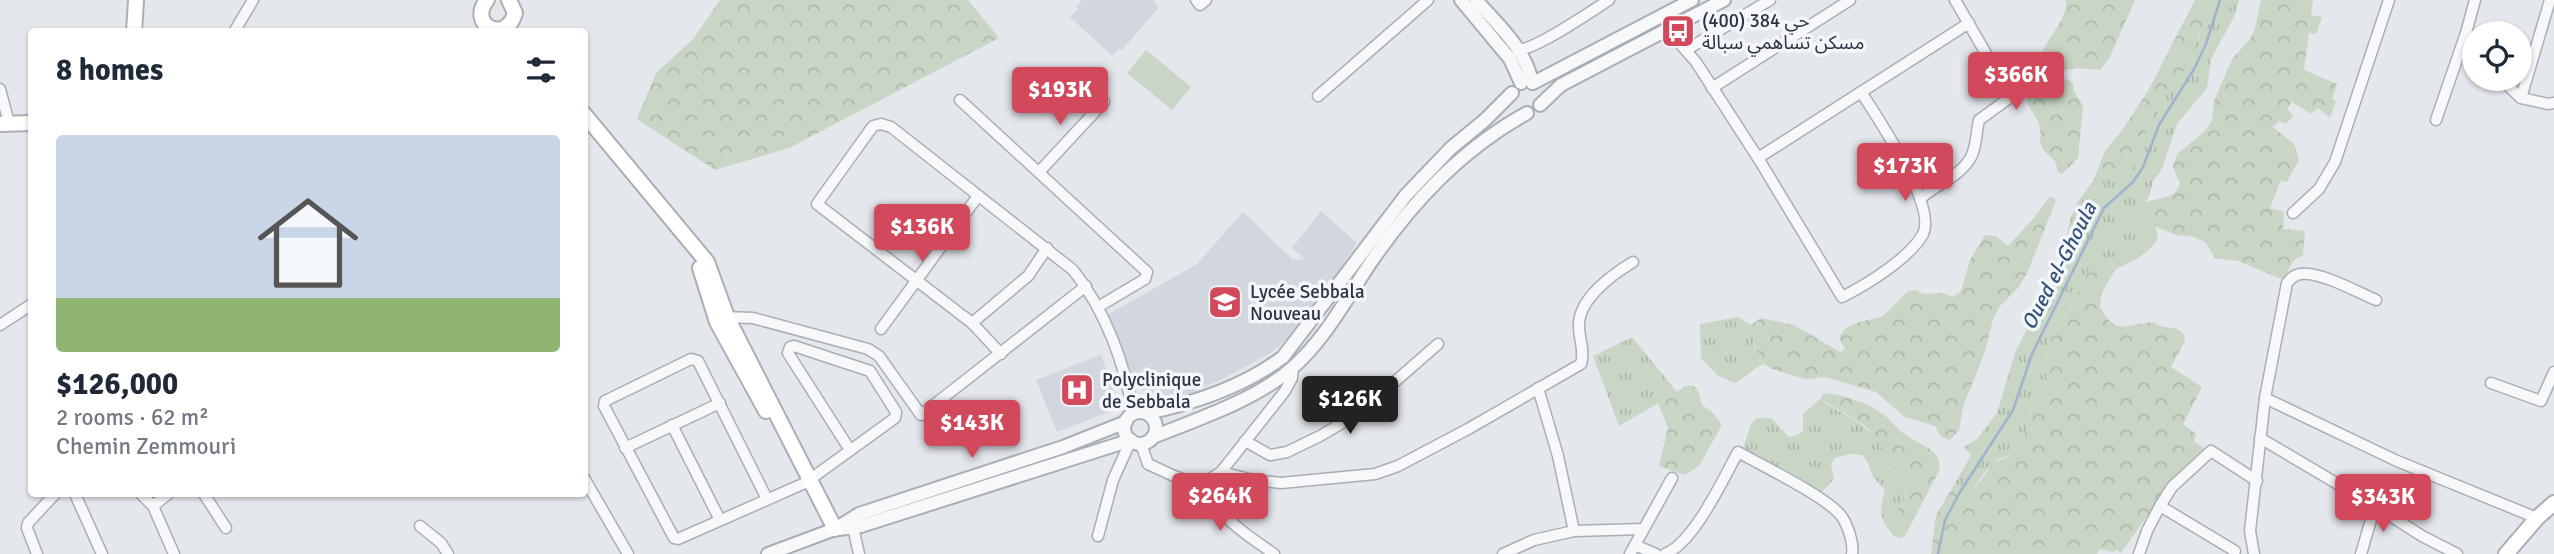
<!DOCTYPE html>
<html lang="en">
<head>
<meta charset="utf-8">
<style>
	:root { --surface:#fff; --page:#f6f6f7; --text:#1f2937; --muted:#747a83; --line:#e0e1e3; --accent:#d1495b }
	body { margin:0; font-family:Signika,"Noto Sans Arabic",sans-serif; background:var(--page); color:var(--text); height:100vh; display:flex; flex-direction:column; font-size:26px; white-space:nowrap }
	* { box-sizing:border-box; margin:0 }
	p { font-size:23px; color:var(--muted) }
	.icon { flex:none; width:38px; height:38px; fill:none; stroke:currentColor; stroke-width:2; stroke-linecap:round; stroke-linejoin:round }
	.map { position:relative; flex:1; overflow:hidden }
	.side { position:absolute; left:28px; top:28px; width:560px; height:469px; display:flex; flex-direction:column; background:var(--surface); border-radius:7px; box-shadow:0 2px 5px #0004 }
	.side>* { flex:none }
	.controls { position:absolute; left:2462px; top:21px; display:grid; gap:14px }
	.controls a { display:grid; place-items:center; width:70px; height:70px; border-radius:50%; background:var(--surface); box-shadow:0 2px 5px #0004; font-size:35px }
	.price { position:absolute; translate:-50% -60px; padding:0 16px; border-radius:7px; background:var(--accent); color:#fff; font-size:23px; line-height:46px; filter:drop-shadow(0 2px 4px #0008) }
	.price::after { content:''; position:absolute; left:50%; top:42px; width:21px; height:16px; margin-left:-10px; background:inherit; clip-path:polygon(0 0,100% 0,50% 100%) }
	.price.on { background:#222; color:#fff }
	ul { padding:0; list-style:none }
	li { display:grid; align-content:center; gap:14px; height:371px; padding:0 28px }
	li+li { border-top:2px solid var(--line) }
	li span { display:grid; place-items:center; height:217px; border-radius:7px; color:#555 }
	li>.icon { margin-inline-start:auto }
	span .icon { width:126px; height:126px; fill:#fffc; stroke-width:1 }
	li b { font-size:30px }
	h2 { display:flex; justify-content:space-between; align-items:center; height:84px; padding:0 28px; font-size:30px }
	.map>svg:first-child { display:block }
	.built { fill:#d2d6de }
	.grass { fill:url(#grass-tufts) }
	.forest { fill:url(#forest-crowns) }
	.pitch { fill:#c9d6c5 }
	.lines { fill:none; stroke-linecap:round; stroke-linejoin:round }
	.stream { stroke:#9fb4cc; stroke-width:2.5 }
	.minor-casing { stroke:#a9aeb7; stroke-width:13 }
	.tertiary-casing { stroke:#a9aeb7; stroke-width:16 }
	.secondary-casing { stroke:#a9aeb7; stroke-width:18 }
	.minor { stroke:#f7f8fa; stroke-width:10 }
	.tertiary { stroke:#f7f8fa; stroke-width:12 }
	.secondary { stroke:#fff; stroke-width:14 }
	.labels { text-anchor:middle; stroke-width:7; stroke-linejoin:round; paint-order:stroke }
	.poi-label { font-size:19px; fill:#2b3445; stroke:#f4f6f9; text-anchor:start }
	.water-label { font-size:21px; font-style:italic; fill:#34527a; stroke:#f4f6f9 }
</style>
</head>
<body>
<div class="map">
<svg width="2554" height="554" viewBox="0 0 2554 554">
	<defs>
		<pattern id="grass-tufts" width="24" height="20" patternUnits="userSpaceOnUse" patternTransform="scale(1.75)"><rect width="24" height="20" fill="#c9d6c5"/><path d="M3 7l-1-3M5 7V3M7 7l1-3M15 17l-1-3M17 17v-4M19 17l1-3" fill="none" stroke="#adb8ab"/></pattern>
		<pattern id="forest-crowns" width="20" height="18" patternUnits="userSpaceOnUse" patternTransform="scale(1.75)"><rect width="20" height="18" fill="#c9d6c5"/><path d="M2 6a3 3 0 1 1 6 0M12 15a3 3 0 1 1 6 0" fill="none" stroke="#adb8ab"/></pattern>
	</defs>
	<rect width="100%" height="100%" fill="#e4e7ec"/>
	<g class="built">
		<polygon points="1082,0 1153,0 1159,7 1122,50 1119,48 1112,56 1070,17 1078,9 1076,7"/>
		<polygon points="1321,211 1357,243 1312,311 1283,343 1271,353 1224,378 1183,397 1162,399 1146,393 1134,380 1104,317 1197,264 1243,212 1293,260 1305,259 1292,248"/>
		<polygon points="1101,355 1117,400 1111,411 1057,432 1036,380"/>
	</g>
	<g class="grass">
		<path d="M2207,0H2239L2234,17L2211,59L2207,88L2177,124L2161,171L2153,181L2150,194L2146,202L2147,223L2155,225L2158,238C2150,253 2131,263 2116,269L2109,266L2087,273L2072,306L2047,345L2045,367L2047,382L2031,413L2022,443L2011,455L1999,459L1983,474L1972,491L1960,492L1954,485L1971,455L1964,447L1977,439L1997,413L2015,353L2061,261L2071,218L2077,203L2093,181L2099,178L2114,176L2129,171L2137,161L2142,151L2146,128L2152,115L2179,78L2199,38Z"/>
		<path d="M1738,317L1751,325L1754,346L1763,359L1764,364C1751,369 1745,379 1734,383L1717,375L1701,358L1700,324Z"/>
		<polygon points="1632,337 1677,392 1619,426 1593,356"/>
		<path d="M1821,398L1826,404L1854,419L1879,439L1885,450L1887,466L1903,479L1907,490L1894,522V536C1879,519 1879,512 1885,490L1873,477L1867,461L1862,455L1850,454L1835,458L1831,464L1834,479L1820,494L1743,449L1751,424L1757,418H1771L1789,437L1797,435L1803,431V414Z"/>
	</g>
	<g class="forest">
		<polygon points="720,0 968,0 999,38 789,148 715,170 637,119 656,73 694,38"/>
		<path d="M2066,0H2135L2110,57L2100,70L2076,68L2055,72L2052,76L2057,80L2067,79L2073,83L2074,92L2083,105L2078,158L2062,174L2057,171C2058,157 2046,157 2041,145C2039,140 2041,134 2040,129C2039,116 2025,109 2027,94C2029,83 2041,53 2047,43C2055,29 2067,17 2066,0Z"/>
		<path d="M2195,0H2207C2204,27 2194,53 2180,77C2172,91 2159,102 2152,117C2143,133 2146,160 2129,171C2118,178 2103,175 2093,181L2105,151L2123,129L2149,89Z"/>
		<path d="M2261,0H2313L2311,15L2322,17L2316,34L2309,33L2304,70L2337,84L2332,100L2336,101L2330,118L2318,108L2311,114L2292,102L2287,108L2293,116L2286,124L2279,121L2273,127L2294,144L2299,160L2287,182L2281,180L2270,208L2284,212L2283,229L2305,231L2303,256C2291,258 2289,270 2284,280L2238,261L2215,258L2206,243L2194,237L2176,235L2147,223L2141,218L2146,202C2160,197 2177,200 2180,182L2177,178L2173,166L2177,154L2205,131L2212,120L2214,101L2232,59L2250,39L2255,28Z"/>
		<path d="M2049,197H2053L2056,200L2028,271L2019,287L1999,307L1993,320L1984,354L1963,407L1959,430L1950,440L1941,437L1935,426L1905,417L1876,392L1825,377L1807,379L1798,377L1772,369L1764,364C1762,357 1758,355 1756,349C1753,341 1752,333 1751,325L1761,318L1794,325L1840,352L1845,349L1839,337L1846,328L1853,324L1883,316L1907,292L1915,290L1924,294L1942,293L1953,297L1961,291L1970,260L1985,235L1996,236L2008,246L2034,218Z"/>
		<path d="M2099,262L2116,269L2102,292L2100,306C2114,338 2129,323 2154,322C2164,332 2176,323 2184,335L2185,341L2171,367L2202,387L2183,424L2196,434L2194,441L2206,450L2159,499L2121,553L2117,550L2113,552L2099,549L2097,554H1931L1936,515L1954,485L1960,492L1972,491L1993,464L2011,455L2022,443L2031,413L2047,382L2045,367L2047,345L2072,306L2091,265Z"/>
		<path d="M1688,385C1700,387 1699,393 1701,404L1713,413L1722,425L1699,466L1685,475L1659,466L1668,428L1658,403Z"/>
		<path d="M1823,393C1845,395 1870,403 1888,418C1893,423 1898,429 1903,433C1918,445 1947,450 1938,473L1905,536L1899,538L1894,536C1891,519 1902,505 1907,490L1903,479L1887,466C1884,437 1864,423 1839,410C1832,406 1826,404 1821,398Z"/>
	</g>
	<polygon class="pitch" points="1146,50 1191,87 1172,110 1127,73"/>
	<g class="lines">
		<polyline class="stream" points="1938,554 1945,520 1960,492 2013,410 2032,354 2104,208 2133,182 2143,167 2159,125 2194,69 2206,44 2220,0"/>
		<g class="minor-casing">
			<g id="minor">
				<polyline points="1196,0 1200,5 1206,0"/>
				<polyline points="2550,0 2521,98 2548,104 2554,103"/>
				<path d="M1673,28L1681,45L1696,62L1758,158L1842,297C1866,285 1910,258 1923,234C1937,206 1878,118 1861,92"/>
				<polyline points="234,32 253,0"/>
				<polyline points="2474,46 2466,33 2475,0"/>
				<path d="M1519,49C1534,51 1593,10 1609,0"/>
				<polyline points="1686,50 1770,0"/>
				<polyline points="2501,79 2521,98"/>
				<polyline points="1712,88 1850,0"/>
				<polyline points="0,89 9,123"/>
				<polyline points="1318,96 1428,0"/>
				<polyline points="960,100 1147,272 1145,279 1098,307"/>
				<polyline points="2436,120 2466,33"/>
				<polyline points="1758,158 1969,23"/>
				<polyline points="1039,172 1104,102"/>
				<path d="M1920,199C1935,185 1961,176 1971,157C1977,146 1976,132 1979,120L2008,99L2010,95L1955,0"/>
				<polyline points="2293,213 2319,189 2335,162 2389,0"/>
				<polyline points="724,317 753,318 868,349 879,356 921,415 1086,286"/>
				<polyline points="972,323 1028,276 1047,248"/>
				<polyline points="0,325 32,304"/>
				<polyline points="881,329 978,196"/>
				<path d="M1001,354L972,323L817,204L873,126L881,124L891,127L1073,270C1105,310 1125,363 1133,414"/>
				<polyline points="2491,383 2541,401 2554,372"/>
				<polyline points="1538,388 1558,456 1574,531"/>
				<polyline points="2265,398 2397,461 2537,518"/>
				<polyline points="672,425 720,520"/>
				<polyline points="2260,438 2375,506 2422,536 2457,554"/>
				<polyline points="1245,441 1270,455 1287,452 1320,436 1359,413 1438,344"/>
				<polyline points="1141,444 1148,464 1174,476 1189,481 1207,481 1221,472 1285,391 1292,378 1293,367"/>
				<polyline points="625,448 720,403"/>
				<path d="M1221,472L1253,480L1281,483L1375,474L1398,466L1468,429L1581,364C1585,349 1579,341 1579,326C1578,299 1613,274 1633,262"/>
				<polyline points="584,478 628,554"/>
				<path d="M1207,481C1216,518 1245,533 1274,554"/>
				<polyline points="75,494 102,554"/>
				<polyline points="141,494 153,506 174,554"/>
				<polyline points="204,494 226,528"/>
				<polyline points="767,499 698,361 691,359 605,401 604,406 674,538 678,539 805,483 895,418 896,412 870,371 794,346 790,347 788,353 850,450"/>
				<polyline points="153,506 168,494"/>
				<polyline points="420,526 441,543 448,554"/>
				<polyline points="853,527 859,554"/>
				<polyline points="1098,536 1113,480 1131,440"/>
				<polyline points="1635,545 1656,554"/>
				<polyline points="2235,551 2160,506 2172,487 2211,451 2257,481"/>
				<polyline points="37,554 27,528 28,523 55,494"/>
				<polyline points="1503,554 1534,540 1574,531 1643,529"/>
				<polyline points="1630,554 1672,478"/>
				<path d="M1665,554C1694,543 1723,479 1738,452C1761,465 1829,498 1842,517C1848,526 1854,544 1852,554"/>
				<polyline points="2139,554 2147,531 2160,506"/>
				<path d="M2254,554L2250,531L2265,398L2287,283C2291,278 2294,275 2300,274C2320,271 2357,292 2376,300"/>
				<polyline points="2361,554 2375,506"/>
			</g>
		</g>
		<g class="tertiary-casing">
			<g id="tertiary">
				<polyline points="1461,0 1510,59 1521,83"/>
				<path d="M1476,0C1498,25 1526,49 1532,83"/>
				<polyline points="1533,83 1692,0"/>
				<polyline points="1540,105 1561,85 1724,0"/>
				<circle cx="1140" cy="428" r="16"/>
				<path d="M1147,413C1195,403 1243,387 1283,357L1406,195L1451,148L1485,120L1512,93"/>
				<path d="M1153,437C1198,419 1255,400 1291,369C1324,341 1347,298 1371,262C1413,201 1462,149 1527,113"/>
				<polyline points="839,529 861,526 1131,440"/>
				<polyline points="768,554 835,529 859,514 1063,447 1126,422"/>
			</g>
		</g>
		<g class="secondary-casing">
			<g id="secondary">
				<path d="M487,0C467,25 506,45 515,13L509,0"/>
				<polyline points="134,32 136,0"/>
				<polyline points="584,114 707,262 727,317 835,529"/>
				<polyline points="0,124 32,123"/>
				<polyline points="700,268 717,322 766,411"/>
				<polyline points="2506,554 2537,518 2554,503"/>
			</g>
		</g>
		<use href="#minor" class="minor"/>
		<use href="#tertiary" class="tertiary"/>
		<use href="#secondary" class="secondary"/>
	</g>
	<defs>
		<g id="bus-square" transform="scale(1.75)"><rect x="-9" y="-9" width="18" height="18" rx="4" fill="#d1495b" stroke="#f4f6f9"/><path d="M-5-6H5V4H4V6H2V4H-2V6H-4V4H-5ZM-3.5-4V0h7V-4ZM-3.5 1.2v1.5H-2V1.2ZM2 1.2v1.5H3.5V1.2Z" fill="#fff"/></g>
		<g id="school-square" transform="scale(1.75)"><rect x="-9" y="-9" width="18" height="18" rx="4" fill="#d1495b" stroke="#f4f6f9"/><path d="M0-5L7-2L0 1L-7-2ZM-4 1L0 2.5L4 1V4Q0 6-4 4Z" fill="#fff"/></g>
		<g id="hospital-square" transform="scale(1.75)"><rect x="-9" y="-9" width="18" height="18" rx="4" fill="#d1495b" stroke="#f4f6f9"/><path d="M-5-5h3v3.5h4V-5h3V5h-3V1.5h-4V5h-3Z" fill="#fff"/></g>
	</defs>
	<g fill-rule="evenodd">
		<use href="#bus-square" x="1678" y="31"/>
		<use href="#school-square" x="1225" y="302"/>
		<use href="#hospital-square" x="1077" y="390"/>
	</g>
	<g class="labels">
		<g class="poi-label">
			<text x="1702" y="27">حي 384 (400)<tspan x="1702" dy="22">مسكن تساهمي سبالة</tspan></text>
			<text x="1250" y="298">Lycée Sebbala<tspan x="1250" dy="22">Nouveau</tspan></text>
			<text x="1102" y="386">Polyclinique<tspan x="1102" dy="22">de Sebbala</tspan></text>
		</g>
		<g class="water-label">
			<text transform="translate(2059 266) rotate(-63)" y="7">Oued el-Ghoula</text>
		</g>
	</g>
</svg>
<div class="controls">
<a><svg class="icon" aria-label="locate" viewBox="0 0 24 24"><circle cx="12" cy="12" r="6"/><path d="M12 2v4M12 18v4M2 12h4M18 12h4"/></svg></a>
</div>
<b class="price" style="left:2016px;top:112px">$366K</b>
<b class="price" style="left:1060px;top:127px">$193K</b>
<b class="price" style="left:1905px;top:203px">$173K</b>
<b class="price" style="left:922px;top:264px">$136K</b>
<b class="price on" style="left:1350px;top:436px">$126K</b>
<b class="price" style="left:972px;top:460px">$143K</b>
<b class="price" style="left:1220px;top:533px">$264K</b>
<b class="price" style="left:2383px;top:534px">$343K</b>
<section class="side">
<h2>8 homes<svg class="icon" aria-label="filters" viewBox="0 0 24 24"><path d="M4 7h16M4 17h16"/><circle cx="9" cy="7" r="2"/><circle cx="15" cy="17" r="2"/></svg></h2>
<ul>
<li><span style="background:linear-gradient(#c9d6e8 75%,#8fb573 0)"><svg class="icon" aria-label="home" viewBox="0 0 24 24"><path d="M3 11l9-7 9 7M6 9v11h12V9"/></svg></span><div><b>$126,000</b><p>2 rooms · 62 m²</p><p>Chemin Zemmouri</p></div></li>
</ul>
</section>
</div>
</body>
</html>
